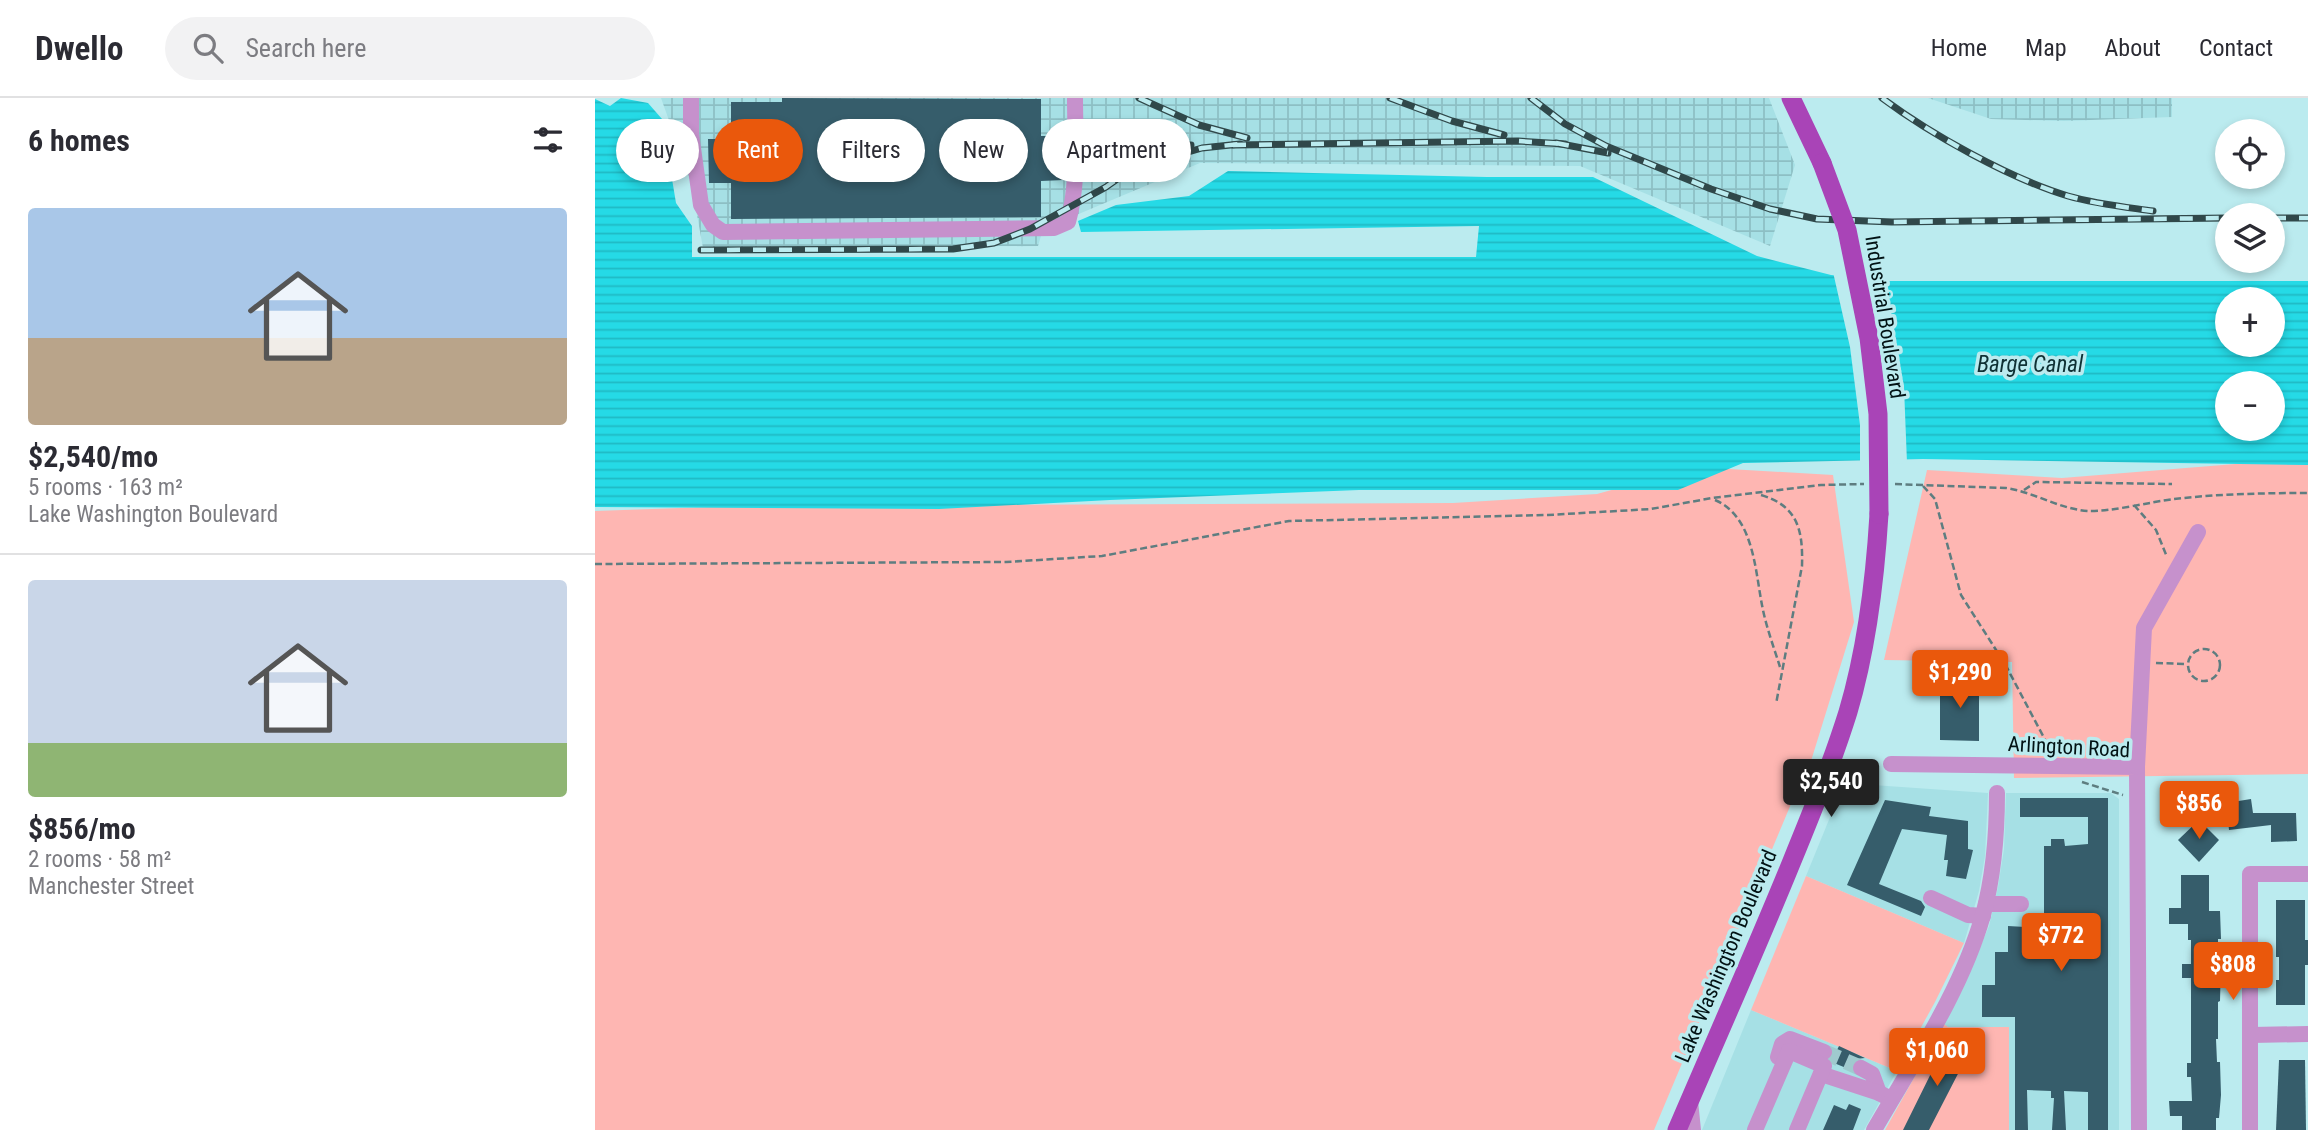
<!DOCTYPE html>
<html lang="en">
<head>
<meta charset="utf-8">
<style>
	:root { --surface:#fff; --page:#f2f2f3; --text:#2b2b33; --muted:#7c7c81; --line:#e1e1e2; --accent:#ea580c }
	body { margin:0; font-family:"Roboto Condensed",sans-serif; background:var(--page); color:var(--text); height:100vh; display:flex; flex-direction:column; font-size:26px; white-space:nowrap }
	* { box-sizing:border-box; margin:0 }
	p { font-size:23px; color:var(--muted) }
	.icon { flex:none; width:38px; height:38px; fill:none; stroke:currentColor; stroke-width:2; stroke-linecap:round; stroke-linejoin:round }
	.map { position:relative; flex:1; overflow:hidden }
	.panel { display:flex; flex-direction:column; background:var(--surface); width:595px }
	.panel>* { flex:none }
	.hud { position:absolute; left:21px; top:21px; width:665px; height:63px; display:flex; gap:14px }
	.controls { position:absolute; left:1620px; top:21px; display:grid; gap:14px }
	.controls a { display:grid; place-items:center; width:70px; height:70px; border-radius:50%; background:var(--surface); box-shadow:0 4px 10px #0003; font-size:35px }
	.price { position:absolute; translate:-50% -60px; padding:0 16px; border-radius:7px; background:var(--accent); color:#fff; font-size:23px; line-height:46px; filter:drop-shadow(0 2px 4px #0008) }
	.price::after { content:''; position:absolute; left:50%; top:42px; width:21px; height:16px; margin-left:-10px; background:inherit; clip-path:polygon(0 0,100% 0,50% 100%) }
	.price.selected { background:#222; color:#fff }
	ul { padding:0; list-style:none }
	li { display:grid; align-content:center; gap:14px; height:371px; padding:0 28px }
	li+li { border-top:2px solid var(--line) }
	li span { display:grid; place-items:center; height:217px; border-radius:7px; color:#555 }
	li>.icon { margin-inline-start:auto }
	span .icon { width:126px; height:126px; fill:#fffc; stroke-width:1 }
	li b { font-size:30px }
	h2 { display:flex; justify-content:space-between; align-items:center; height:84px; padding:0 28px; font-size:30px }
	.chip { padding:0 24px; border-radius:32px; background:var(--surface); box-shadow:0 4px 10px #0003; font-size:24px; line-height:63px }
	.chip.selected { background:var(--accent); color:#fff }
	header { display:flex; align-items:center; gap:42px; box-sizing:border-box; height:98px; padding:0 35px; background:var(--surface); border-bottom:2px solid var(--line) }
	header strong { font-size:33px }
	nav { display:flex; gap:38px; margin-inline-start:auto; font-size:24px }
	.search { width:490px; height:63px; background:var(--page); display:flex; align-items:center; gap:18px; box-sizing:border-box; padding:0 24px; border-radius:38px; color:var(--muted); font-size:26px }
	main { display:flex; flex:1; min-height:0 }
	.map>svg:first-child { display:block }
	.built { fill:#a6e0e5 }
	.industrial { fill:url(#industrial-grid) }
	.green { fill:#feb6b2 }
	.water { fill:url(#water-rules); fill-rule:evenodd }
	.pier { fill:#bbebef }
	.building { fill:#365d6b }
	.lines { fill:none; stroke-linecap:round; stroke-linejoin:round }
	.minor-tunnel { stroke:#9fcace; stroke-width:16; stroke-dasharray:16 8; stroke-linecap:butt }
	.path { stroke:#5e7d80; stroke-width:2.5; stroke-dasharray:7 3.5; stroke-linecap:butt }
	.minor { stroke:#c691cc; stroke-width:16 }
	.major { stroke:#a944b7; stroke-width:19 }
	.rail-casing { stroke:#30484a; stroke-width:7 }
	.rail { stroke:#bbebef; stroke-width:4.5; stroke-dasharray:13; stroke-linecap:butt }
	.major-bridge { stroke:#a944b7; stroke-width:19 }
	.labels { text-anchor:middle; stroke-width:7; stroke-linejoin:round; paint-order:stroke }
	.street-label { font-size:21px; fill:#021214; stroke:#bbebef }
	.water-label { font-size:23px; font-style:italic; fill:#0f3134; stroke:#bbebef }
</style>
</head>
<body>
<header>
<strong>Dwello</strong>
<div class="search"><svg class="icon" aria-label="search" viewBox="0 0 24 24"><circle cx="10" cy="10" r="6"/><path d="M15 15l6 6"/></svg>Search here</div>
<nav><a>Home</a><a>Map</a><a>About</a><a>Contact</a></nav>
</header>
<main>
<section class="panel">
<h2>6 homes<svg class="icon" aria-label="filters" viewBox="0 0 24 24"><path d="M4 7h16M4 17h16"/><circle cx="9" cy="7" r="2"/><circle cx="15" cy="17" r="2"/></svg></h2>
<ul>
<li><span style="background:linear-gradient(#a9c7e8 60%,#b9a48a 0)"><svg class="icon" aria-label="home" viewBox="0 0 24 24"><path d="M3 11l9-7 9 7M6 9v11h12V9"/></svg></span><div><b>$2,540/mo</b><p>5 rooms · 163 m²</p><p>Lake Washington Boulevard</p></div></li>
<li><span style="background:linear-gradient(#c9d6e8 75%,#8fb573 0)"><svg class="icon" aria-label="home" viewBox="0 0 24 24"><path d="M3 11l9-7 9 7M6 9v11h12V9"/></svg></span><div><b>$856/mo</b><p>2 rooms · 58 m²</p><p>Manchester Street</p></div></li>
</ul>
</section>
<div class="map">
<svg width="1713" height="1032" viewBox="0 0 1713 1032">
	<defs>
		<pattern id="industrial-grid" width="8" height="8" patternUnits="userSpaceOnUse" patternTransform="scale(1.75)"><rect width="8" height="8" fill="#a6e0e5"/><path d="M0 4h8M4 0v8" fill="none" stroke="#8dbfc4"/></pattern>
		<pattern id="water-rules" width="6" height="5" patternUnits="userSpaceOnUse" patternTransform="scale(1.75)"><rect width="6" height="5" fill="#25dae6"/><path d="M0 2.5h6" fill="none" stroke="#20bac4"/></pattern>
	</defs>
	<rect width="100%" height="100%" fill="#bbebef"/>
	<g class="built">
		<polygon points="1249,685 1393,695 1390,758 1384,793 1369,845 1211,778"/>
		<polygon points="1411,695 1516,695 1524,701 1524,1032 1414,1032 1414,929 1353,929 1349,926 1367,892 1394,828 1403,789 1409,751"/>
		<polygon points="1156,912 1302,973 1269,1032 1107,1032"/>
	</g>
	<g class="industrial">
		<polygon points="66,0 1174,0 1200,67 1175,148 985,68 605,65 448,131 443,148 108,150 96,84"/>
		<polygon points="1333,0 1577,0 1577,19 1469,23 1396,21"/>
	</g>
	<g class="green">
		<polygon points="1713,360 1713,676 1419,680 1417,564 1289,562 1332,372 1467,380"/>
		<polygon points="1100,369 1238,377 1259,524 1203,705 1196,706 1059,1032 0,1032 0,413 143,408 858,405 1002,396"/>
		<polygon points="1211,778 1369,845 1340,904 1302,973 1156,912"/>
		<polygon points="1349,926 1353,929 1414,929 1414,1032 1290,1032"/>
	</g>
	<path class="water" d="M26,0L53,5L67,21L81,105L97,128V159H881L884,128L486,134L483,123L521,107L594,98L633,73L892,79H998L1162,158L1236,177L1295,183H1713V367L1328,361L1148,365L1083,392H764L515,402L344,411L0,409V1L15,8ZM1633,201H1678V247H1633ZM1633,285H1678V331H1633Z"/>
	<polygon class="pier" points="1238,174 1290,179 1309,289 1312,365 1265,366 1265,327 1255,249"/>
	<g class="building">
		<polygon points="187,0 446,1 446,38 469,38 469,82 446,83 446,119 136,121 136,85 114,85 113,41 136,41 136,4 187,4"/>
		<polygon points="1345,582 1384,582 1384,643 1345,642"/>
		<polygon points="1425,700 1513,700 1513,1032 1493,1032 1493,994 1469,993 1471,1032 1457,1032 1459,1000 1456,1000 1456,993 1432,992 1433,1032 1420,1032 1420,919 1387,919 1387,887 1400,887 1400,854 1413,854 1413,828 1449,830 1449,748 1456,748 1456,741 1469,741 1470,748 1493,746 1493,719 1425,719"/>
		<polygon points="1656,701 1658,715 1701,715 1702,743 1676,744 1676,727 1634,732 1631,705"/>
		<polygon points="1290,702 1336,709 1334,718 1373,723 1373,751 1378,752 1371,781 1351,778 1353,762 1349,762 1352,737 1307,731 1284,786 1326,803 1330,809 1326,818 1252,787"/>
		<polygon points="1604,722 1624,742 1604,764 1583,742"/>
		<polygon points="1586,777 1614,777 1614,813 1625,813 1626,841 1623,841 1623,863 1626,863 1625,903 1623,904 1623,941 1621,941 1622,964 1625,964 1626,997 1624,1020 1621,1020 1621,1032 1587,1032 1587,1018 1575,1018 1574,1003 1597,1003 1596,979 1592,979 1592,965 1596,965 1596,880 1587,880 1587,866 1596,866 1596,842 1593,842 1593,826 1574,826 1574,810 1586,810"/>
		<polygon points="1681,802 1710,802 1710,842 1713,842 1713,867 1710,867 1710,907 1681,907 1681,882 1684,882 1684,859 1681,859"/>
		<polygon points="1353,941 1371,951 1363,966 1367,968 1334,1032 1308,1032"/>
		<polygon points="1244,948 1270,960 1260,961 1257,966 1256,972 1239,965 1237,961 1239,951 1242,952"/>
		<polygon points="1684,962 1710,962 1711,1032 1681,1032"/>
		<polygon points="1254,1006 1266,1011 1258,1032 1228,1032 1239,1007 1251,1012"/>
	</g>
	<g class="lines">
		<polyline class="minor-tunnel" points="1229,954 1266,970"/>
		<g class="path">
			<path d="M1300,386L1411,390C1439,394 1464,411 1493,413C1515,414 1555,404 1579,401C1623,396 1668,395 1713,395"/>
			<polyline points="1328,388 1340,401 1366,497 1410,566 1456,653"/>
			<polyline points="1429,392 1441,384 1577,386"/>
			<path d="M1166,397C1203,408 1208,432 1207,468L1181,606"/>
			<path d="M1120,402C1160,419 1160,475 1168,512C1172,531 1179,550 1185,569"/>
			<polyline points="1539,407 1561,432 1572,459"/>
			<polyline points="0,466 411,464 507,458 694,423 953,417 1056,411 1117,400 1226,387 1269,386"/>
			<circle cx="1609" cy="567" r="16"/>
			<polyline points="1561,565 1592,566"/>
			<polyline points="1487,684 1528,697"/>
		</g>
		<g class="minor">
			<path d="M96,0V36L106,107L118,127L128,134L459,130L473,124C484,84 480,41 480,0"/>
			<polyline points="1296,666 1542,669 1544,1032"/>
			<polyline points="1542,669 1549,530 1603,434"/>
			<polyline points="1336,800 1373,817 1388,818"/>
			<polyline points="1391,806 1426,806"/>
			<polyline points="1657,937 1713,936"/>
			<polyline points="1183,959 1187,946 1195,941 1229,954"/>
			<polyline points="1266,970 1277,976 1284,995"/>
			<polyline points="1226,976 1284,995 1296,1001"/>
			<polyline points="1095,1003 1098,1032"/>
			<polyline points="1160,1032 1194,953 1229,968 1202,1032"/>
			<path d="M1279,1032C1318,964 1366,894 1388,817C1399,777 1402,736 1402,695"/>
			<polyline points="1655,1032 1655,776 1713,776"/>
		</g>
		<g class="major">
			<polyline points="1196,0 1227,65"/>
			<path d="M1082,1032C1120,943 1160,854 1197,763C1217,714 1237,665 1253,614C1272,550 1280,483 1284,416"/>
		</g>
		<g class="rail-casing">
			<g id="rail">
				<polyline points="544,0 604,27 652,40"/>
				<polyline points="795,0 857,23 909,37"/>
				<polyline points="936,0 970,26 1011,48 1116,91 1175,111 1222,121 1297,124 1633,120"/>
				<path d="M1287,0C1335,36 1416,81 1473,98C1501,106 1530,109 1558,113"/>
				<polyline points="961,45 1013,55"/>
				<polyline points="638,47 923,43 970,46"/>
				<polyline points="504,48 596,47"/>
				<polyline points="1678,120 1713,120"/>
				<polyline points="106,152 358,151 399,145 435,131 511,89 531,75 559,64 607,50 645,46"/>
			</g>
		</g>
		<use href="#rail" class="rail"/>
		<polyline class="major-bridge" points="1227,65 1252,132 1274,240 1283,316 1284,416"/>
	</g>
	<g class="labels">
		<g class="street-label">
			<text transform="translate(1290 219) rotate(81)" y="7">Industrial Boulevard</text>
			<text transform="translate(1474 649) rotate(3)" y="7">Arlington Road</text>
			<text transform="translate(1131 858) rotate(-67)" y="7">Lake Washington Boulevard</text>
		</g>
		<g class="water-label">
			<text x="1435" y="274">Barge Canal</text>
		</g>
	</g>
</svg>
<div class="controls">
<a><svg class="icon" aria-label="locate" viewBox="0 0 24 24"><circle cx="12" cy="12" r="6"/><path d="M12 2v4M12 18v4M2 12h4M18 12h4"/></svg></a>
<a><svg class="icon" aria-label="layers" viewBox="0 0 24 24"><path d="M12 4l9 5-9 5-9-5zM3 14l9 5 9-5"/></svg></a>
<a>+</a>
<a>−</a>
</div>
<b class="price" style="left:1365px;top:612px">$1,290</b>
<b class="price selected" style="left:1236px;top:721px">$2,540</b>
<b class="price" style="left:1604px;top:743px">$856</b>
<b class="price" style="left:1466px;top:875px">$772</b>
<b class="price" style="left:1638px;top:904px">$808</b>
<b class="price" style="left:1342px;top:990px">$1,060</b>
<div class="hud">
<a class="chip">Buy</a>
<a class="chip selected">Rent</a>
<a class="chip">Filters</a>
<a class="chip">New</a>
<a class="chip">Apartment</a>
</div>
</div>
</main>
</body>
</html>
